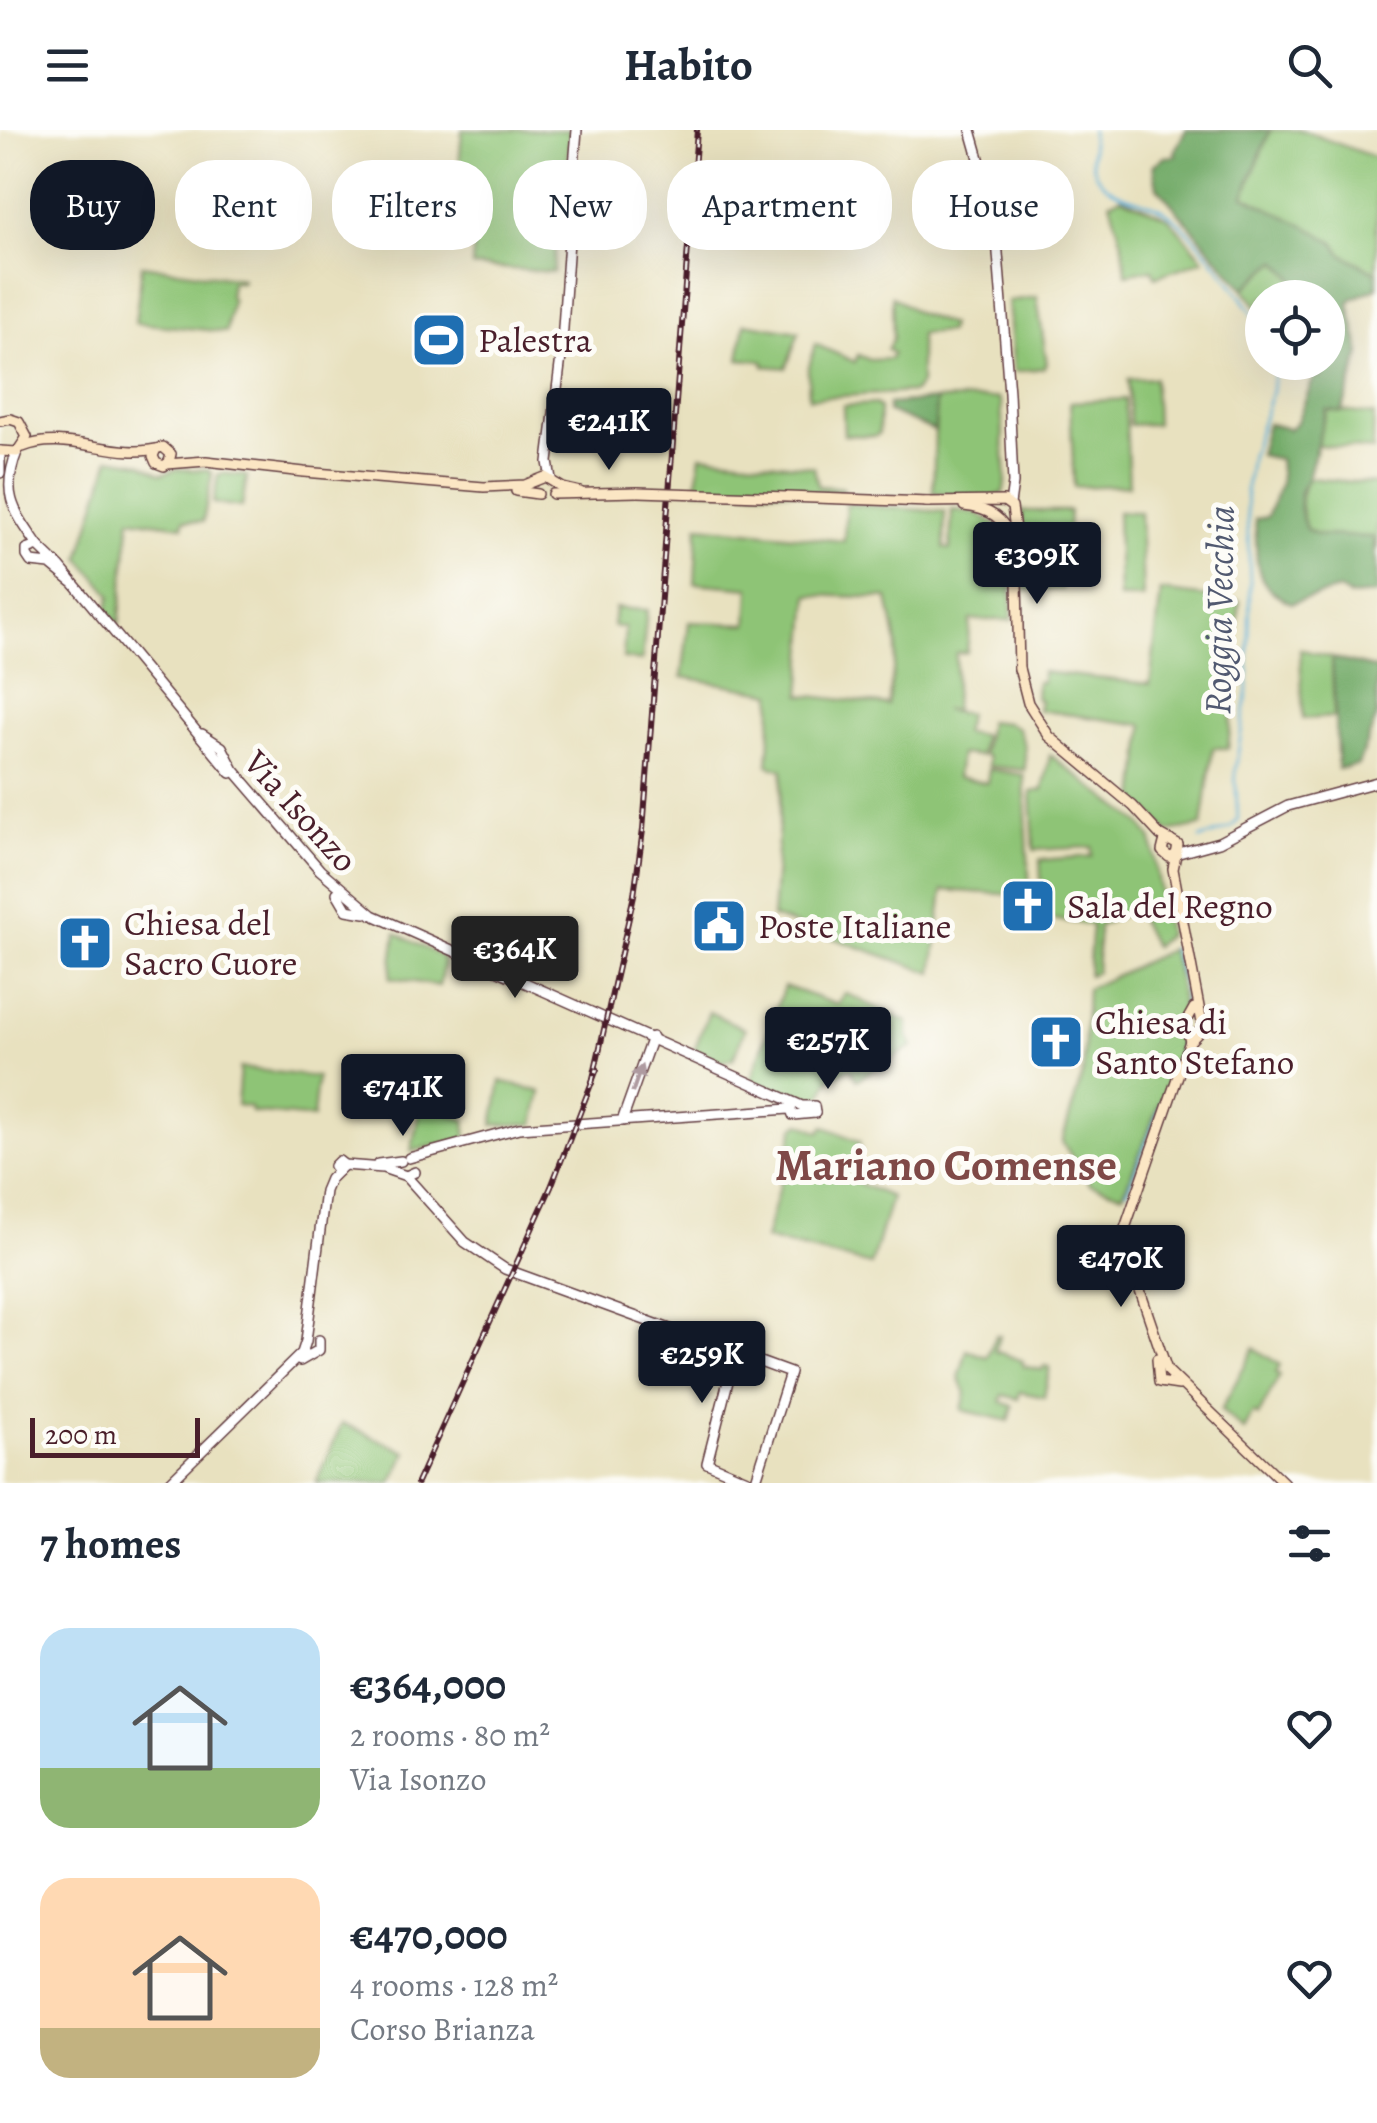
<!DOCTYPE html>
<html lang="en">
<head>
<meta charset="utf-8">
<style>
	:root { --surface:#fff; --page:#f6f6f7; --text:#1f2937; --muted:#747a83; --accent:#111827 }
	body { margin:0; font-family:Alegreya,serif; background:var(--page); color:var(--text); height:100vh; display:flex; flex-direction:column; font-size:38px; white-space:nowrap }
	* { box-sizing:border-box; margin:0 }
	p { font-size:32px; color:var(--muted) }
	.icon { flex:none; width:55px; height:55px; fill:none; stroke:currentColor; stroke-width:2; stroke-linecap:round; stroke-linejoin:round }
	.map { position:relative; height:1353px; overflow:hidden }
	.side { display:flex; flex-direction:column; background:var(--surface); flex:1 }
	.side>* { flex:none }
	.guide { position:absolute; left:30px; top:30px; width:1318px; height:90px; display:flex; gap:20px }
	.fabs { position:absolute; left:1245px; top:150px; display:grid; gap:20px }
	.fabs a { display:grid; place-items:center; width:100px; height:100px; border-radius:50%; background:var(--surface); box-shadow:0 10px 40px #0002; font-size:50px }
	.scale { position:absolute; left:30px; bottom:25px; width:170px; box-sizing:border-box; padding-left:10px; border:5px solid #4a1f2b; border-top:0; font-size:28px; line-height:35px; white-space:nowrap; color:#4a1f2b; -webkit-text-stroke:8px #fdfcf7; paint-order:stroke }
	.price { position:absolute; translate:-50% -85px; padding:0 22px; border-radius:10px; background:var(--accent); color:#fff; font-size:32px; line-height:65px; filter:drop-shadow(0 2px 5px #0008) }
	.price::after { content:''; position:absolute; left:50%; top:60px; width:30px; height:22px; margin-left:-15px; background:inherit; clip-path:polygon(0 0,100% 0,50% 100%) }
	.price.selected { background:#222; color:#fff }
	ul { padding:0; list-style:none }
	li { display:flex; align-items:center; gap:30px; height:250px; padding:0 40px }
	li span { display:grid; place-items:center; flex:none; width:280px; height:200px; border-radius:30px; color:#555 }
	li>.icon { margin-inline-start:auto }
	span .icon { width:120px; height:120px; fill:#fffc; stroke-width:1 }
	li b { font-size:42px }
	h2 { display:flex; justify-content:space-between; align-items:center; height:120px; padding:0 40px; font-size:42px }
	.tag { padding:0 35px; border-radius:40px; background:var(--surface); box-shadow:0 10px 40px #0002; font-size:35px; line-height:90px }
	.tag.selected { background:var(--accent); color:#fff }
	header { display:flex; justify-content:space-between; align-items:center; height:130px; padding:0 40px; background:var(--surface); font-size:45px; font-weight:700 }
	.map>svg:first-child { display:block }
	.green { fill:#8ec476; stroke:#6c7250; stroke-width:2.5; fill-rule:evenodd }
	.forest { fill:#72aa67; stroke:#5e6449; stroke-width:2.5 }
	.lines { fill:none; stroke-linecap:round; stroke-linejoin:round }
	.stream { stroke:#5cb0d8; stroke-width:2.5 }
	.tertiary-casing { stroke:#623c41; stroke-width:12 }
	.secondary-casing { stroke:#623c41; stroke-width:12 }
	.tertiary { stroke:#fff; stroke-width:9 }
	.secondary { stroke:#fbe6c4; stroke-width:9 }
	.rail-casing { stroke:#4a1f2b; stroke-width:6 }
	.rail { stroke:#fdfcf7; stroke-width:2.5; stroke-dasharray:8; stroke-linecap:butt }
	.secondary-bridge-casing { stroke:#623c41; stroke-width:12; stroke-linecap:butt }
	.secondary-bridge { stroke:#fbe6c4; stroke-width:9 }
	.oneway { fill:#ae9aa0 }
	.labels { text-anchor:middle; stroke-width:10; stroke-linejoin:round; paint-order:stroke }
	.poi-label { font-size:35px; fill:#4a1f2b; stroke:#fdfcf7; text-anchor:start }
	.street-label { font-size:35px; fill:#4a1f2b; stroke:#fdfcf7 }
	.water-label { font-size:38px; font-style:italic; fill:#515970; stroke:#fdfcf7 }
	.district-label { font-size:45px; font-weight:bold; fill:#7f4947; stroke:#fdfcf7 }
</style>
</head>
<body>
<header><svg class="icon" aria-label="menu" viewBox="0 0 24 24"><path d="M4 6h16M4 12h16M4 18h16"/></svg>Habito<svg class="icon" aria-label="search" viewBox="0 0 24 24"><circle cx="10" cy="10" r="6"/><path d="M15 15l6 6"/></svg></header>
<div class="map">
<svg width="1377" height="1353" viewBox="0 0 1377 1353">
	<rect width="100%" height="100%" fill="#fdfcf7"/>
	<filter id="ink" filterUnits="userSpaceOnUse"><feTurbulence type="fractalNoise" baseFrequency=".01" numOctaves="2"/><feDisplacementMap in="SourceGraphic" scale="20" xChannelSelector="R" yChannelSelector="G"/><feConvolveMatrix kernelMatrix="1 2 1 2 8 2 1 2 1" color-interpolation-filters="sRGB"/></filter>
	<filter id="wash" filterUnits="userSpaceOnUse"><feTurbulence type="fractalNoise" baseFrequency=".0048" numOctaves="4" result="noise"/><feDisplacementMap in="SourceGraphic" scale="40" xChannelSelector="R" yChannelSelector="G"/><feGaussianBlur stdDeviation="2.25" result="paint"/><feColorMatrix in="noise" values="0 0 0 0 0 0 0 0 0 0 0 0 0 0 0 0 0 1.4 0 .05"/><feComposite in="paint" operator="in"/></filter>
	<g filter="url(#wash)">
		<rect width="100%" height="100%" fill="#e8e1bf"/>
		<g class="green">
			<polygon points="462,0 570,0 564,87 559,87 553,142 472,136 476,80 457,60"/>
			<polygon points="1270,0 1301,0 1377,28 1377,143 1342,124 1334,113 1244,66"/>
			<polygon points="1121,67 1168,87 1204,130 1155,147 1152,139 1126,144 1123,116 1110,72"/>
			<polygon points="1277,131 1306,161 1306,167 1262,168 1262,182 1244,159"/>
			<polygon points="142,135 242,149 242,152 231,152 229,167 232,169 226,202 135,193"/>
			<polygon points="892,166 917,183 950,195 948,202 920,204 920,254 914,262 809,268 808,241 815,214 855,232 858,225 870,230 890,229 893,223 887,220 893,208"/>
			<polygon points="1037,167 1047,234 1043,238 1014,242 1008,171"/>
			<polygon points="745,193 799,202 786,238 764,236 764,231 739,229"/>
			<polygon points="1154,248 1156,294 1130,295 1128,249"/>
			<polygon points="998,268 1001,273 1006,351 1003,363 992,368 933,363 936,270"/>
			<polygon points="1125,269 1129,355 1074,357 1070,272"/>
			<polygon points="876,274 880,278 879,303 876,306 844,305 843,276"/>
			<polygon points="1327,279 1374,285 1373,320 1316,315"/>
			<polygon points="701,325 814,337 818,356 843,358 844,362 696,359"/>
			<polygon points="110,328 141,333 161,344 177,339 208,340 212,344 203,392 184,390 183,396 130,389 119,495 107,480 111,465 80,428"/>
			<polygon points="223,343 247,346 242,377 213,373 218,345"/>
			<path d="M1308,348L1377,354V419L1372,408L1318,405L1306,399C1300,380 1297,366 1308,348Z"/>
			<path d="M846,374L945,382L944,418L950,419L952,380C1024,384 1010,434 1012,490H970L967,522L956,523L954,580H943L968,584L963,603L983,605L980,626L960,624L957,647L987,653L989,639L1024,645L1030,766L943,760L933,843L772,787L783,640L768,635L773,563L682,547L689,492L748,494L750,458L695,453L698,396L844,411ZM809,465L888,468L897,514L888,575L801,565Z"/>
			<polygon points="1022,381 1069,381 1067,421 1063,421 1062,459 1025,460"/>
			<polygon points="1117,382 1140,382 1143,468 1119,468"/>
			<polygon points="1161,461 1240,471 1234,529 1238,529 1228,618 1213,618 1202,696 1168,702 1136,670 1144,595 1038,580 1040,570 1036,569 1037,552 1042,552 1042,542 1150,554"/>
			<polygon points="615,478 647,480 642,531 623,529 625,498 613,496"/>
			<polygon points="1300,519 1332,528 1334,587 1303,589"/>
			<polygon points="988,591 1008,593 1018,598 1025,617 1025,640 988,636 988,627 983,625"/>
			<polygon points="1050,625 1141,694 1152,710 1167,805 1154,817 1136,783 1132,784 1130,781 1099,796 1096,842 1088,846 1092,795 1043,788 1040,730 1092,726 1092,717 1034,720 1031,662 1043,660"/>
			<polygon points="396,803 442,827 444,833 439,856 390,848"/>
			<path d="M1171,819C1183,860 1185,893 1175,935L1123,1064L1090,1054L1062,1012L1083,942L1087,859Z"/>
			<polygon points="784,856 838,875 845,863 908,892 908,906 913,916 857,950 850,938 831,947 821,967 795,968 750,952"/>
			<polygon points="709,882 745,899 733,929 721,932 694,920"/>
			<polygon points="240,938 317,947 313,988 251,982 250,977 237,975"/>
			<polygon points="501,951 541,962 534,994 493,995"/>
			<polygon points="430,976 465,990 467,1009 411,1021 420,979 428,979"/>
			<polygon points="801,993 820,1002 824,996 860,1012 858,1017 861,1019 854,1033 850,1031 844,1047 891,1067 871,1135 765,1109 795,997"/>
			<polygon points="996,1205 1000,1206 995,1221 1023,1231 1023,1236 1042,1240 1044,1236 1050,1237 1044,1267 1020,1262 1018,1269 1003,1265 1001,1272 1013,1276 1009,1291 962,1280 966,1263 959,1248 967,1220 987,1227"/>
			<polygon points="1254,1218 1280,1235 1276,1243 1280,1245 1258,1286 1253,1283 1244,1301 1221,1280"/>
			<polygon points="342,1293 407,1322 392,1353 316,1353"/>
		</g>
		<g class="forest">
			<path d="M1186,0H1270L1244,66L1319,103L1334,113L1342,124L1377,143V158L1352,169L1349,174L1361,224L1342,282L1326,280L1308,348L1300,361V380L1306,399L1318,405L1373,407C1377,427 1377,443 1377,464L1350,466L1339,460L1291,473C1248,452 1259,431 1255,389L1267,387L1281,353L1279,329L1259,325L1267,293L1289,299L1297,292L1314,247L1321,248L1323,236L1313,233L1328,232V168L1306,167V161L1277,131L1244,159L1157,57L1153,35L1165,27L1176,26L1175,20Z"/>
			<polygon points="936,270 935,301 888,282 888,274"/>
			<polygon points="1332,528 1377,539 1377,586 1358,635 1338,639"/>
		</g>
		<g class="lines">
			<g class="stream">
				<path d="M1091,0C1092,13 1089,36 1097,46C1113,69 1146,68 1166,82C1197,104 1241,165 1262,197"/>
				<polyline points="1200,709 1231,698 1238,690 1235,642 1248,558 1250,451 1246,359 1251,325 1272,261 1275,232"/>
				<polyline points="1172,818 1184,855 1185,881"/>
				<polyline points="1127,1061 1177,936 1183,903"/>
			</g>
		</g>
	</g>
	<g filter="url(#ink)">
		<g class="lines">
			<g class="tertiary-casing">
				<g id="tertiary">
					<polyline points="971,0 995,85 1009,263 1013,353 1010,374"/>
					<polyline points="571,72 577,0"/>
					<path d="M17,322C0,365 15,382 38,416"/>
					<polyline points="0,343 0,321"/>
					<polyline points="551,349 548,332 561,227 572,67"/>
					<polyline points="72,452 50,434 31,432 27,426 27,420 38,416 60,437 231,643"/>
					<polyline points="202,604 222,617 234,640 320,740 373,785 802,976 814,976 815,983"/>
					<polyline points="1179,723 1219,712 1288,676 1377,652"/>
					<polyline points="337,763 347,780 365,783"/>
					<polyline points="790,977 793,985 815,983"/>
					<polyline points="622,991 652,907"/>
					<polyline points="409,1028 519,998 789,979"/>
					<polyline points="378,1034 401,1031"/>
					<polyline points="338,1041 334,1036 339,1031 344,1035 383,1038 406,1046 415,1042"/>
					<polyline points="406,1046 465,1112 505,1139 730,1221"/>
					<polyline points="741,1225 740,1217 731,1219 734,1228 741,1225 790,1243 755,1353"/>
					<polyline points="734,1228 707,1333 754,1353"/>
					<polyline points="300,1231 319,1220 319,1210"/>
					<polyline points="169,1353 302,1223 306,1211 325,1061 330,1049 344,1035"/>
				</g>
			</g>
			<g class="secondary-casing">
				<g id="secondary">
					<polyline points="0,291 10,289 19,292 27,307 17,322 0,321"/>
					<path d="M23,317C67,299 117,332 163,317L171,324L169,332L164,336L156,333L153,326L156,319"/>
					<polyline points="167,334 206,331 304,342 484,357 525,355 545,347 563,358 580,362"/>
					<polyline points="516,361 538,364"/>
					<polyline points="553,364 638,362"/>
					<polyline points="702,364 929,372"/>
					<polyline points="926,372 1004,371 1012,377 1016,407 1019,540"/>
					<path d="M964,376C990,379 1003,387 1013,411"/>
					<polyline points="1019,538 1028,573 1049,606 1133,676 1160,705 1178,715 1173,739 1203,898 1190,911 1124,1101 1123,1111 1167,1240 1284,1353"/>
					<polyline points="1170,710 1164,713 1162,721 1169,727 1176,725"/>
					<polyline points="1190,911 1185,894 1194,878"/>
					<polyline points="1157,1229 1159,1252 1179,1255"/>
				</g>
			</g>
			<use href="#tertiary" class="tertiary"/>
			<use href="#secondary" class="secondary"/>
			<g class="rail-casing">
				<g id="rail">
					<polyline points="592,953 634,765 643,700 697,0"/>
					<polyline points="417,1353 551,1057 597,939"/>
				</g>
			</g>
			<use href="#rail" class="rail"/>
			<g class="secondary-bridge-casing">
				<polyline id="secondary-bridge" points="638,362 702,364"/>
			</g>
			<use href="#secondary-bridge" class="secondary-bridge"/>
		</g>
		<defs><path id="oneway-solid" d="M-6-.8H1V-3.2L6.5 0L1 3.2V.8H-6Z" transform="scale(2.5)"/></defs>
		<use class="oneway" href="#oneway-solid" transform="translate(637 949) rotate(-71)"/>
	</g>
	<defs>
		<g id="stadium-square" transform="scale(2.875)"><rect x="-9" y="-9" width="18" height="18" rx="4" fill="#1f6fb2" stroke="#fdfcf7"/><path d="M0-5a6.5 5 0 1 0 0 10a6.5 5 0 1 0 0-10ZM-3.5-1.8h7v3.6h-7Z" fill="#fff"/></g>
		<g id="church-square" transform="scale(2.875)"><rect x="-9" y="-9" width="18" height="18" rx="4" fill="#1f6fb2" stroke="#fdfcf7"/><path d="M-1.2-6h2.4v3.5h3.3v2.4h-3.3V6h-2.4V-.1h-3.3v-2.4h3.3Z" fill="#fff"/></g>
		<g id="civic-square" transform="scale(2.875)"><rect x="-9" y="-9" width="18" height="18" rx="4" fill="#1f6fb2" stroke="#fdfcf7"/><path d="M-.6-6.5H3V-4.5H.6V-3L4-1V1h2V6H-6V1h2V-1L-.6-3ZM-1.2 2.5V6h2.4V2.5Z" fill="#fff"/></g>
	</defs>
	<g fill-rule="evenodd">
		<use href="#stadium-square" x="439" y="210"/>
		<use href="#church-square" x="1028" y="776"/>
		<use href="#civic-square" x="719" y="796"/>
		<use href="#church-square" x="85" y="813"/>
		<use href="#church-square" x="1056" y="912"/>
	</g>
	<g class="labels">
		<g class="poi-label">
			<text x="478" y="222">Palestra</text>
			<text x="1067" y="788">Sala del Regno</text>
			<text x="124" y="805">Chiesa del<tspan x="124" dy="40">Sacro Cuore</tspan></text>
			<text x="758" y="808">Poste Italiane</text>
			<text x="1095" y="904">Chiesa di<tspan x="1095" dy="40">Santo Stefano</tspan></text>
		</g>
		<g class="street-label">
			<text transform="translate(301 681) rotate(48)" y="12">Via Isonzo</text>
		</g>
		<g class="water-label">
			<text transform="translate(1219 480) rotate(-89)" y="13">Roggia Vecchia</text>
		</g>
		<g class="district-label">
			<text x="946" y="1050">Mariano Comense</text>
		</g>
	</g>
</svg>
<div class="fabs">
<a><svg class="icon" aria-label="locate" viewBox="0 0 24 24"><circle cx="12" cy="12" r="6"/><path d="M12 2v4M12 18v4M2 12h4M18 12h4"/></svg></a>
</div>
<div class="scale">200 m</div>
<b class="price" style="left:609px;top:343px">€241K</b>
<b class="price" style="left:1037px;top:477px">€309K</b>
<b class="price selected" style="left:515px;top:871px">€364K</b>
<b class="price" style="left:828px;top:962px">€257K</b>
<b class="price" style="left:403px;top:1009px">€741K</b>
<b class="price" style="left:1121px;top:1180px">€470K</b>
<b class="price" style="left:702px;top:1276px">€259K</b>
<div class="guide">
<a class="tag selected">Buy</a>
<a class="tag">Rent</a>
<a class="tag">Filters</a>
<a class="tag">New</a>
<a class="tag">Apartment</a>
<a class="tag">House</a>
</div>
</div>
<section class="side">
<h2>7 homes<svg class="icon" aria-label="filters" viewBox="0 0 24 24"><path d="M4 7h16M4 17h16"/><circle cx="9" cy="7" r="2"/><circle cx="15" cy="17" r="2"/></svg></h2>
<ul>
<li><span style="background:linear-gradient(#bfe0f5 70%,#8fb573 0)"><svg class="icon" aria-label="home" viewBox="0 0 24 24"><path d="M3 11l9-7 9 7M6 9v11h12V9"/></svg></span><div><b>€364,000</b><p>2 rooms · 80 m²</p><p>Via Isonzo</p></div><svg class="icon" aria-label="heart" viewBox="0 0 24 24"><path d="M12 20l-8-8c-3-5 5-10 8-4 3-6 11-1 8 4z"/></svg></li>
<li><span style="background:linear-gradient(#ffd9b3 75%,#c2b280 0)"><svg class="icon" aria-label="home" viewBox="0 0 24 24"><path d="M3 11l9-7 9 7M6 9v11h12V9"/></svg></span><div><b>€470,000</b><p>4 rooms · 128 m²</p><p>Corso Brianza</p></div><svg class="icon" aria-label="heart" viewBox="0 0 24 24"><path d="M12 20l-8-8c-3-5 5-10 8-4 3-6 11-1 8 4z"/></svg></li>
</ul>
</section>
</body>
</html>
